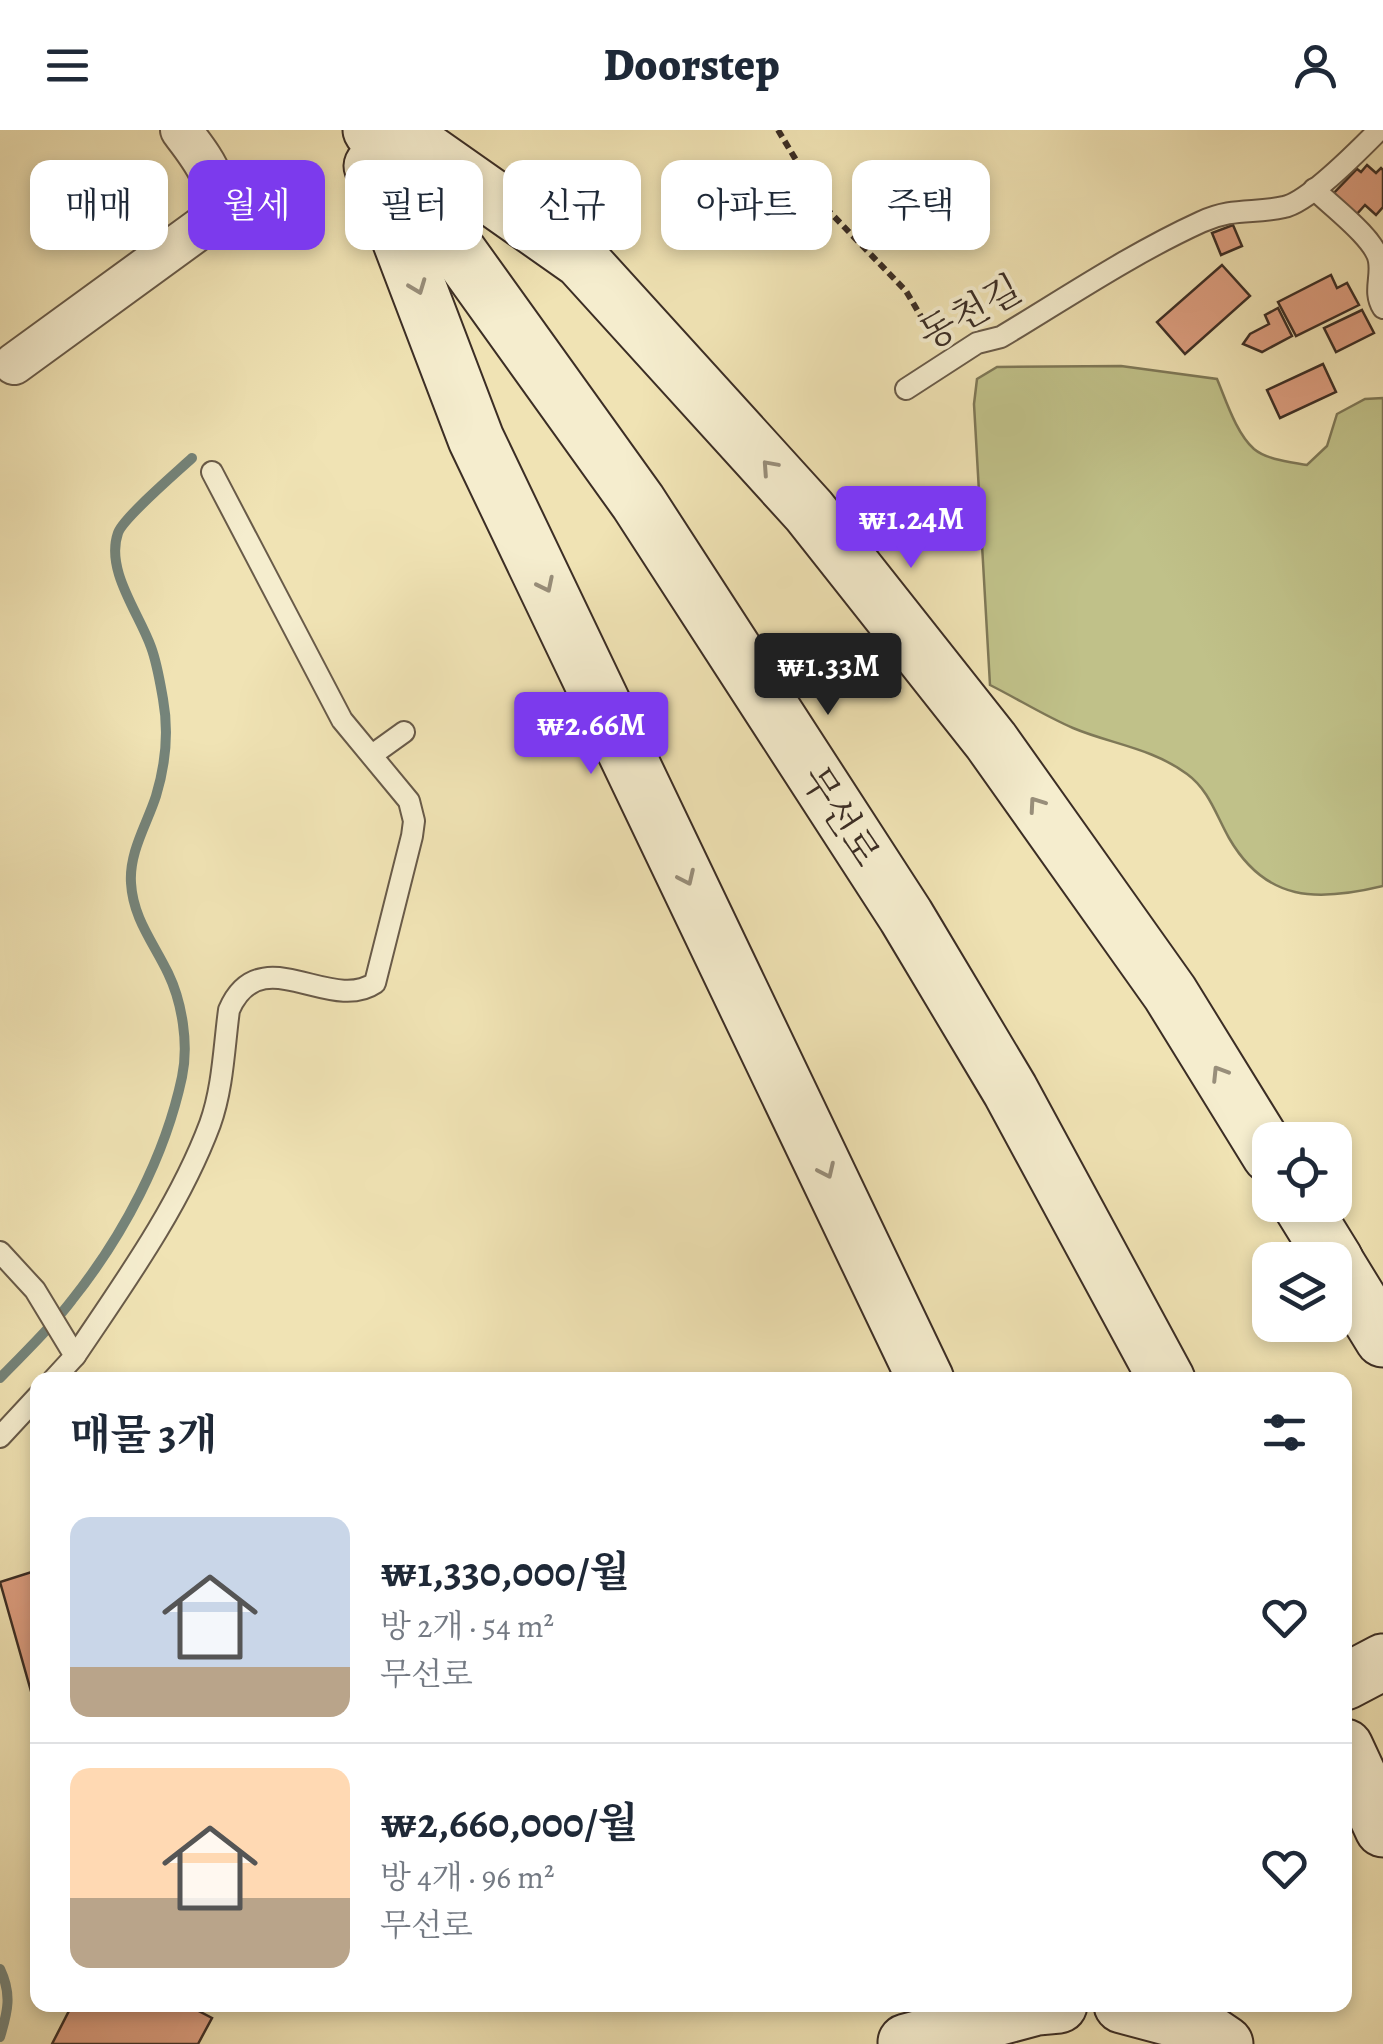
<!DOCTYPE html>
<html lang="ko">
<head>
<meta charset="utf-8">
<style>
	:root { --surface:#fff; --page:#f6f6f7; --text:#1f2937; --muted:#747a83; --line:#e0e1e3; --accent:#7c3aed }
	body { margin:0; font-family:Alegreya,"Noto Serif KR",serif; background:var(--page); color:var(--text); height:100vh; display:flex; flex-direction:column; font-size:38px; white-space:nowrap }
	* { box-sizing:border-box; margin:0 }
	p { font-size:32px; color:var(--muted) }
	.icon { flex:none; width:55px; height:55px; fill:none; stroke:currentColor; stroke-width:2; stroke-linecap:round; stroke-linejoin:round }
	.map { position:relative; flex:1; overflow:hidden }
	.drawer { position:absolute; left:30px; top:1242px; width:1322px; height:640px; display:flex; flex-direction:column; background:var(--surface); border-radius:20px; box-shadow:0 5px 15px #0003 }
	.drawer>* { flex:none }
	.hud { position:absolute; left:30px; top:30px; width:1325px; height:90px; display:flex; gap:20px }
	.buttons { position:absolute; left:1252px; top:992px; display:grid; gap:20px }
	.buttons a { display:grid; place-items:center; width:100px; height:100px; border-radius:20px; background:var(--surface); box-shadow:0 5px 15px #0003; font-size:50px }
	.price { position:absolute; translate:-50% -85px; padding:0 22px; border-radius:10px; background:var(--accent); color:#fff; font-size:32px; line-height:65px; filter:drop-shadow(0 2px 5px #0008) }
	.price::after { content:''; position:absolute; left:50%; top:60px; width:30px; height:22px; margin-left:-15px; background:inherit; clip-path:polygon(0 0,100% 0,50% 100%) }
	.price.current { background:#222; color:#fff }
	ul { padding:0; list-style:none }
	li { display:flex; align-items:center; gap:30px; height:250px; padding:0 40px }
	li+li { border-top:2px solid var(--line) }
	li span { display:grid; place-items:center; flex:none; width:280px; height:200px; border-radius:20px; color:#555 }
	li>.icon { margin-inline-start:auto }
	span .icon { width:120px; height:120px; fill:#fffc; stroke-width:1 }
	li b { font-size:42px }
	h2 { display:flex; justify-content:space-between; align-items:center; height:120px; padding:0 40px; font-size:42px }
	.chip { padding:0 35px; border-radius:20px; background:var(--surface); box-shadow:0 5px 15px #0003; font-size:35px; line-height:90px }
	.chip.current { background:var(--accent); color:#fff }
	header { display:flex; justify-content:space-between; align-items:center; height:130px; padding:0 40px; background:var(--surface); font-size:45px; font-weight:800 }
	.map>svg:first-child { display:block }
	.green { fill:#c0c189; stroke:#7e7857; stroke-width:2.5 }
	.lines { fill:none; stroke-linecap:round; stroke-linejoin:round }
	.stream { stroke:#75847a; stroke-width:10 }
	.building { fill:#de9f81; stroke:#3c2e25; stroke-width:2.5 }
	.lane-casing { stroke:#695b49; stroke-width:24 }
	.street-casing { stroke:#695b49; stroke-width:44 }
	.secondary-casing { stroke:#3c2e25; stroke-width:59 }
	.path { stroke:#3c2e25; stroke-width:6; stroke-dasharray:8 5; stroke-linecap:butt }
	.lane { stroke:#f5edce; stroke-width:20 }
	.street { stroke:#f5edce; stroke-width:40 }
	.secondary { stroke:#f5edce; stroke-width:55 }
	.oneway { stroke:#988e7a }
	.labels { text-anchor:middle; stroke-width:8; stroke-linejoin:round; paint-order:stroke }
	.street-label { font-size:38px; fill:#3c2e25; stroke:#f5edce }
</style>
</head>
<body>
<header><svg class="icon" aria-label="menu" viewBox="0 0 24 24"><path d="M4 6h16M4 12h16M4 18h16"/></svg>Doorstep<svg class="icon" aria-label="person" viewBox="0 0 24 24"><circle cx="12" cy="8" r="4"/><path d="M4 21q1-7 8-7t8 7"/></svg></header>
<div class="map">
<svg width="1383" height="1914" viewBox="0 0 1383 1914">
	<rect width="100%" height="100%" fill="#f0e3b4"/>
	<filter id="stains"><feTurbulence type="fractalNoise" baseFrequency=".002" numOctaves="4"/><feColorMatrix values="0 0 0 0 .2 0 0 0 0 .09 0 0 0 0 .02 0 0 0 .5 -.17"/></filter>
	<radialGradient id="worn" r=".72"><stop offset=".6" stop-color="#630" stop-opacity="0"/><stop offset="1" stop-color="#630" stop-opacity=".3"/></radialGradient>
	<path class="green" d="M1121,236L1217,249C1226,270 1236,303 1254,319C1267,330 1291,332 1307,335L1327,316L1337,284L1365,269L1383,268V756C1317,772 1266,772 1229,708C1216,685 1209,660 1187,644C1152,618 1111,614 1073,598C1045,586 1018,569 990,555L974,274L977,249L997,237Z"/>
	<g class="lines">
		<g class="stream">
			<path d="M0,1248C24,1223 51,1198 72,1170C123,1106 165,1027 182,947C189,914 182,872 168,843C153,812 133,788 131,753C129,722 147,694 156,666C166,633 169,602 163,569C160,552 157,533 151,517C139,483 105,440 118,403C123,388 177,342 192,328"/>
			<path d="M0,1839C12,1864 8,1881 0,1907"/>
		</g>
	</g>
	<g class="building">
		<polygon points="1367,35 1376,43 1381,38 1383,40 1383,77 1376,85 1365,75 1356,85 1333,64 1357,39 1361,42"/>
		<polygon points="1233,95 1242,116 1221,125 1212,103"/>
		<polygon points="1222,135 1250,166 1185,224 1157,192"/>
		<polygon points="1331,145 1337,158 1347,153 1359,175 1296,206 1278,172"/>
		<polygon points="1278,178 1292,206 1262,222 1243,214 1250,204 1269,194 1265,185"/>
		<polygon points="1362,180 1374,203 1336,222 1324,198"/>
		<polygon points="1323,234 1336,262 1280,288 1267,260"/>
		<polygon points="38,1440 38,1586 0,1452"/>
		<polygon points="72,1875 187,1875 212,1888 198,1914 52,1914"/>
	</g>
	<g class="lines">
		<g class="lane-casing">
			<g id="lane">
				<path d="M1314,59C1330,75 1376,109 1379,131C1382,148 1373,162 1383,178"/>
				<path d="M906,259L977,213L1001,207C1066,168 1131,124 1201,92C1233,77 1254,84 1284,77C1309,72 1360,19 1379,0"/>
				<polyline points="372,625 404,602"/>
				<polyline points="0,1122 35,1160 75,1226 53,1250"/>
				<path d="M75,1226C124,1153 179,1077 210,994C223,958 224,917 229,880C260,808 330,884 375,853L412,706L414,691L409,671L342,590L212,342"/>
				<polyline points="0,1307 38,1266"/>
			</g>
		</g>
		<g class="street-casing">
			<path id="street" d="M14,234L209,92C227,55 202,29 181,0"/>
		</g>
		<g class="secondary-casing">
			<g id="secondary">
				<polyline points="371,0 638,372 906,786 1010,960 1167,1250"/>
				<polyline points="396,0 581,130 809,381 991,611 1170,863 1270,1025"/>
				<polyline points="372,36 476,309 926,1250"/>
				<polyline points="1301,1075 1335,1130"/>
				<polyline points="1335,1131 1383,1209"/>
				<polyline points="1345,1552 1383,1532"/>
				<polyline points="1345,1617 1383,1699"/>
				<polyline points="1122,1875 1197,1895 1225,1914"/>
				<polyline points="906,1912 1037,1877 1059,1875"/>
			</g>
		</g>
		<polyline class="path" points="778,0 823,75 906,161 935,210"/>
		<use href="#lane" class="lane"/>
		<use href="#street" class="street"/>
		<use href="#secondary" class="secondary"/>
	</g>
	<defs><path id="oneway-chevron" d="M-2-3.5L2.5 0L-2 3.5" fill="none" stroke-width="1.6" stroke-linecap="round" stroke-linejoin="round" transform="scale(2.5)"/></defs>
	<g class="oneway">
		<use href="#oneway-chevron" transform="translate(418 157) rotate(69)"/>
		<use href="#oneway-chevron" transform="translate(769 337) rotate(-132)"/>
		<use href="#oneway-chevron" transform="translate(546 455) rotate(64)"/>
		<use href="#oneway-chevron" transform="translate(1036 674) rotate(-125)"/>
		<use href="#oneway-chevron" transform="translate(687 748) rotate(65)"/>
		<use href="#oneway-chevron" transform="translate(1219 943) rotate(-122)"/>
		<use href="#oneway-chevron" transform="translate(827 1041) rotate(65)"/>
	</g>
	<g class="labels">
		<g class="street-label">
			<text transform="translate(970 182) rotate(-29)" y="13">동천길</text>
			<text transform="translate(841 686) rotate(57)" y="13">무선로</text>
		</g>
	</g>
	<rect width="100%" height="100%" filter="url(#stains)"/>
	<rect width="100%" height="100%" fill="url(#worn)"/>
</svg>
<div class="buttons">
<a><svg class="icon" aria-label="locate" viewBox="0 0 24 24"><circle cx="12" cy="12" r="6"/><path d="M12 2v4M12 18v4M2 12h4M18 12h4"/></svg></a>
<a><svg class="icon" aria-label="layers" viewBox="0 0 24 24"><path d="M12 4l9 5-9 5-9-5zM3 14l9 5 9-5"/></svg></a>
</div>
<b class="price" style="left:911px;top:441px">₩1.24M</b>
<b class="price current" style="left:828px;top:588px">₩1.33M</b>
<b class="price" style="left:591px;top:647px">₩2.66M</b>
<div class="hud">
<a class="chip">매매</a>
<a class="chip current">월세</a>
<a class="chip">필터</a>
<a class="chip">신규</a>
<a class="chip">아파트</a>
<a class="chip">주택</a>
</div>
<section class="drawer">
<h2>매물 3개<svg class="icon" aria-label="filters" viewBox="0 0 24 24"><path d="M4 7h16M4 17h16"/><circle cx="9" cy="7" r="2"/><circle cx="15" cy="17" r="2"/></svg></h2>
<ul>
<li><span style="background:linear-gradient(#c9d6e8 75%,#b9a48a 0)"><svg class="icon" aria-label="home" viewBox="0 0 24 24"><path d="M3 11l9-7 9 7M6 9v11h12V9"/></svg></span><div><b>₩1,330,000/월</b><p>방 2개 · 54 m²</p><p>무선로</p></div><svg class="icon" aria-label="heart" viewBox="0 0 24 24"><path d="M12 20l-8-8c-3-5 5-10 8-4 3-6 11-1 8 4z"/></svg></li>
<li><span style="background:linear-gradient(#ffd9b3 65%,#b9a48a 0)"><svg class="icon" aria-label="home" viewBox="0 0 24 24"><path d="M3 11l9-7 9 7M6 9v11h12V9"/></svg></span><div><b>₩2,660,000/월</b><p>방 4개 · 96 m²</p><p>무선로</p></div><svg class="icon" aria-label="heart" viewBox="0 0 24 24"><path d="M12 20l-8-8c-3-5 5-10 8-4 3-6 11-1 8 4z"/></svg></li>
</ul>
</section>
</div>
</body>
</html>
